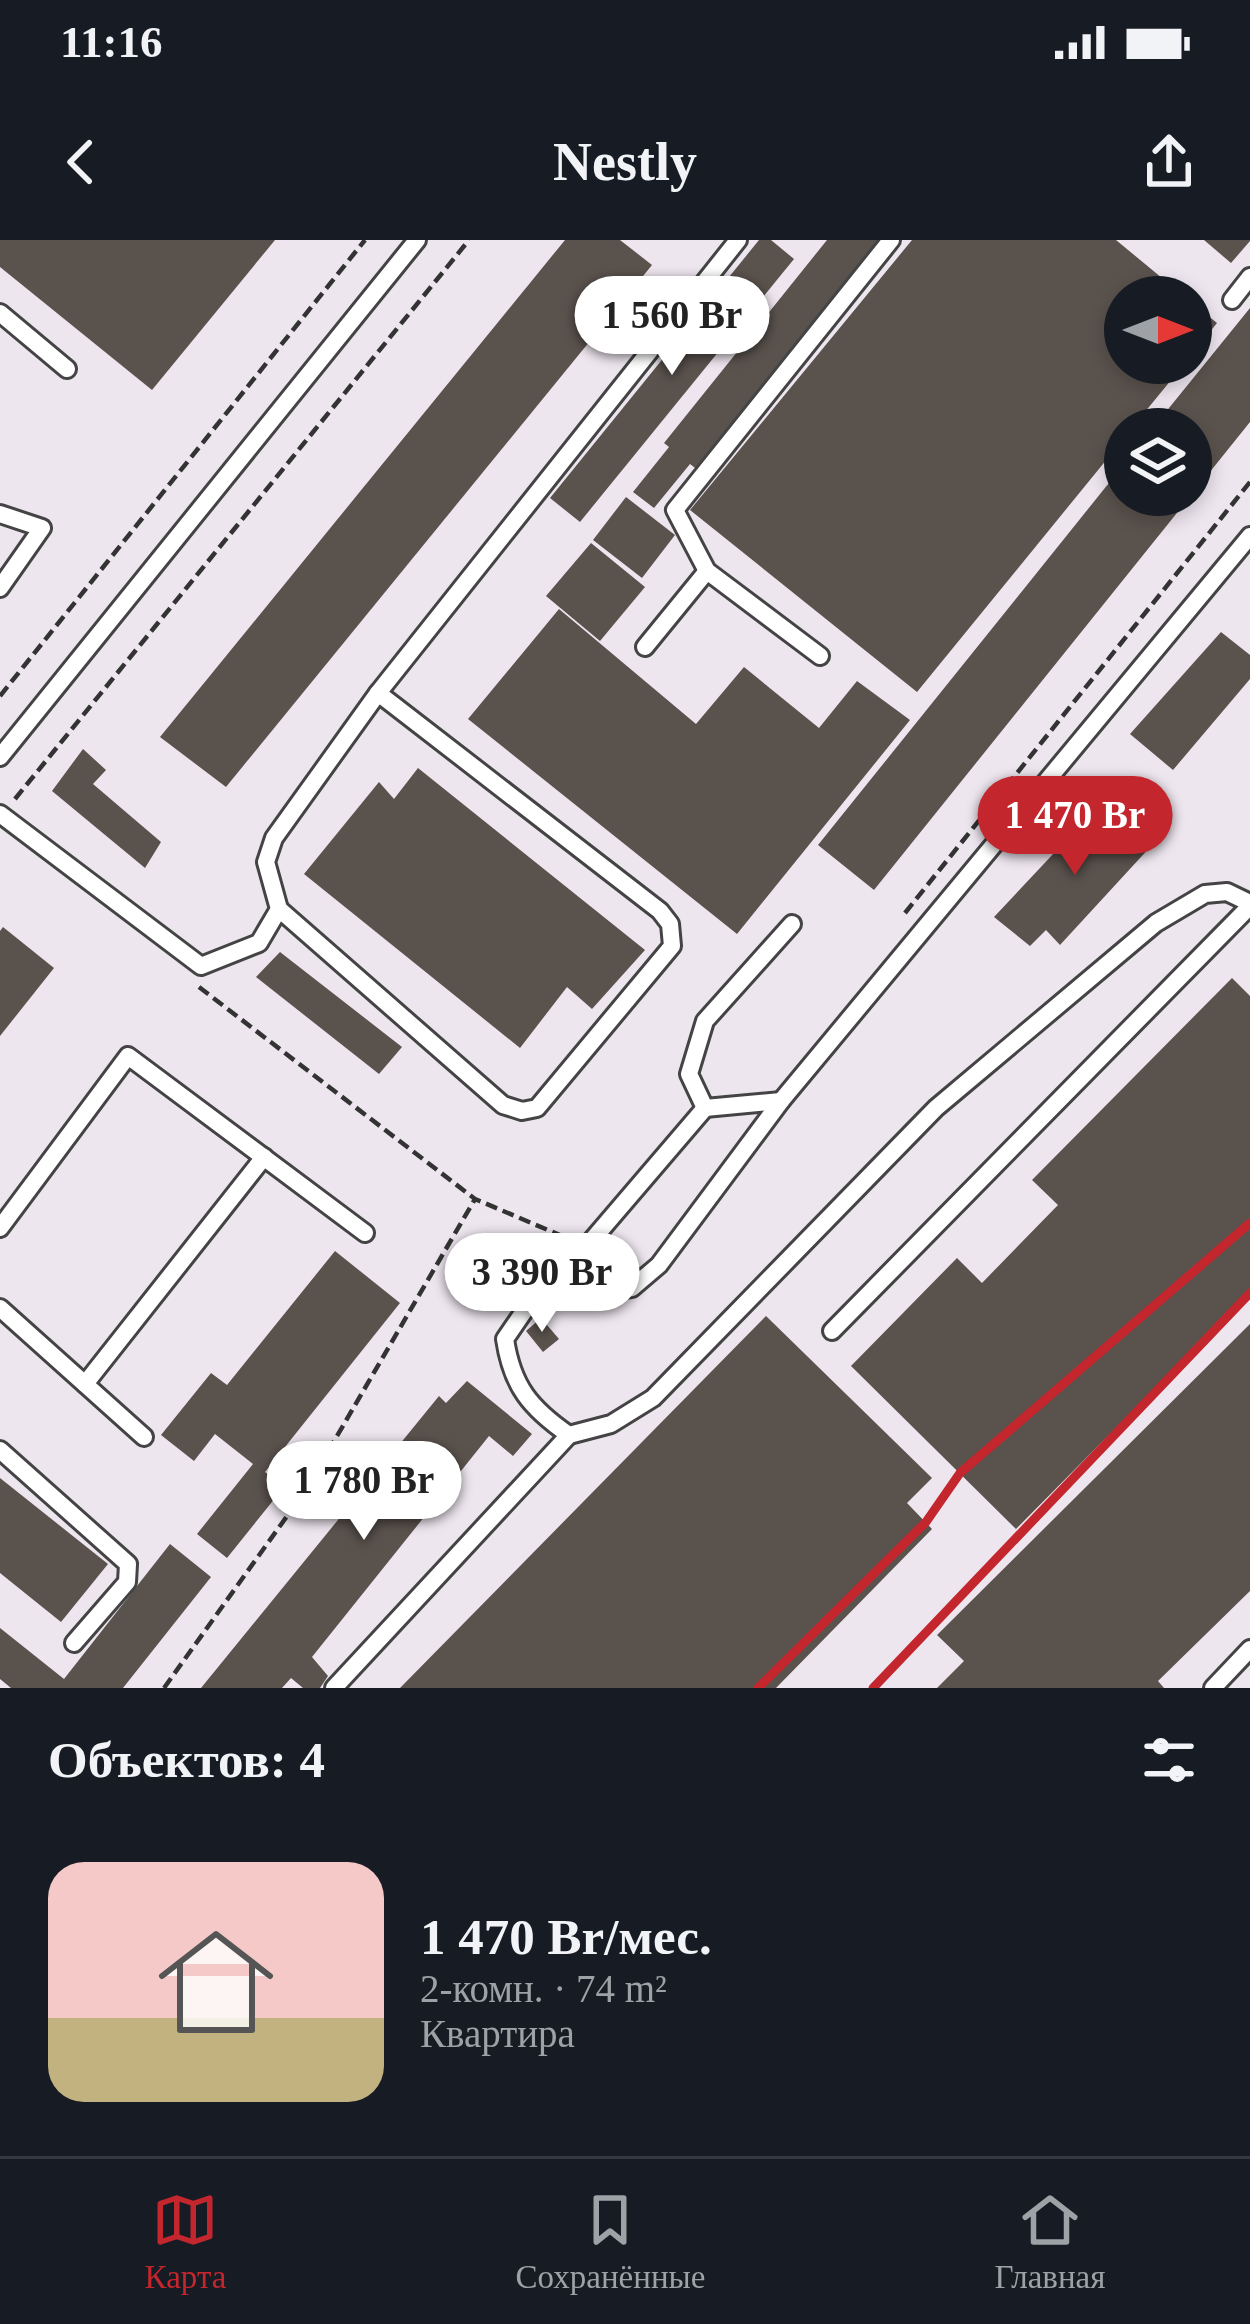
<!DOCTYPE html>
<html lang="ru">
<head>
<meta charset="utf-8">
<style>
	:root { --surface:#171b24; --page:#20242c; --text:#f1f3f6; --muted:#9ea1a6; --line:#363941; --accent:#c4262e }
	body { margin:0; font-family:"Times New Roman",serif; background:var(--page); color:var(--text); height:100vh; display:flex; flex-direction:column; font-size:45px; white-space:nowrap }
	* { box-sizing:border-box; margin:0 }
	p { font-size:39px; color:var(--muted) }
	.icon { flex:none; width:66px; height:66px; fill:none; stroke:currentColor; stroke-width:2; stroke-linecap:round; stroke-linejoin:round }
	.map { position:relative; height:1448px; overflow:hidden }
	.panel { display:flex; flex-direction:column; background:var(--surface); flex:1 }
	.panel>* { flex:none }
	.needle { width:78px; rotate:90deg }
	.controls { position:absolute; left:1104px; top:36px; display:grid; gap:24px }
	.controls a { display:grid; place-items:center; width:108px; height:108px; border-radius:50%; background:var(--surface); box-shadow:0 6px 18px #0003; font-size:60px }
	.price { position:absolute; translate:-50% -102px; padding:0 27px; border-radius:42px; background:#fff; color:#222; font-size:39px; line-height:78px; filter:drop-shadow(0 3px 6px #0008) }
	.price::after { content:''; position:absolute; left:50%; top:72px; width:36px; height:27px; margin-left:-18px; background:inherit; clip-path:polygon(0 0,100% 0,50% 100%) }
	.price.on { background:var(--accent); color:#fff }
	ul { padding:0; list-style:none }
	li { display:flex; align-items:center; gap:36px; height:300px; padding:0 48px }
	li span { display:grid; place-items:center; flex:none; width:336px; height:240px; border-radius:36px; color:#555 }
	li>.icon { margin-inline-start:auto }
	span .icon { width:144px; height:144px; fill:#fffc; stroke-width:1 }
	li b { font-size:51px }
	h2 { display:flex; justify-content:space-between; align-items:center; height:144px; padding:0 48px; font-size:51px }
	.status { display:flex; justify-content:space-between; align-items:center; height:84px; padding:0 60px; background:var(--surface); direction:ltr }
	.status svg { height:33px; fill:currentColor }
	header { display:flex; justify-content:space-between; align-items:center; height:156px; padding:0 48px; background:var(--surface); font-size:54px; font-weight:600 }
	.dock { display:flex; justify-content:space-around; align-items:center; height:168px; border-top:3px solid var(--line); background:var(--surface); font-size:33px; color:var(--muted) }
	.dock a { display:grid; justify-items:center; gap:6px }
	.dock .on { color:var(--accent) }
	.map>svg:first-child { display:block }
	.industrial { fill:#eee6ef; fill-rule:evenodd }
	.building { fill:#5a524d }
	.lines { fill:none; stroke-linecap:round; stroke-linejoin:round }
	.lane-casing { stroke:#444; stroke-width:22 }
	.path { stroke:#333; stroke-width:4.5; stroke-dasharray:12 6; stroke-linecap:butt }
	.lane { stroke:#fff; stroke-width:16 }
	.rail { stroke:#c4262e; stroke-width:9 }
</style>
</head>
<body>
<div class="status"><b>11:16</b><svg viewBox="0 0 49 12"><path d="M0 12V9h3v3zM5 12V6h3v6zM10 12V3h3v9zM15 12V0h3v12zM26 1h20v11H26zM47 4h2v5h-2z"/></svg></div>
<header><svg class="icon" aria-label="back" viewBox="0 0 24 24"><path d="M15 5l-7 7 7 7"/></svg>Nestly<svg class="icon" aria-label="share" viewBox="0 0 24 24"><path d="M12 15V3M7 8l5-5 5 5M5 13v7h14v-7"/></svg></header>
<div class="map">
<svg width="1250" height="1448" viewBox="0 0 1250 1448">
	<rect width="100%" height="100%" fill="#fffdf5"/>
	<path class="industrial" d="M0,0H1250V1448H0ZM1125,57H1191V123H1125ZM1125,189H1191V255H1125Z"/>
	<g class="building">
		<polygon points="0,0 275,0 152,150 0,27"/>
		<polygon points="565,0 620,0 652,25 226,547 160,497"/>
		<polygon points="759,0 771,0 794,19 580,282 550,258"/>
		<polygon points="827,0 884,0 699,231 690,224 654,268 633,252 669,207 664,203"/>
		<polygon points="912,0 1116,0 1185,57 1125,57 1125,123 1185,123 1131,189 1125,189 1125,197 917,452 690,270"/>
		<polygon points="1204,0 1250,0 1250,1 1231,23"/>
		<polygon points="1191,62 1217,83 1191,115"/>
		<polygon points="1250,68 1250,182 874,650 818,605 1125,223 1125,255 1191,255 1191,189 1152,189"/>
		<polygon points="626,257 675,295 642,338 593,300"/>
		<polygon points="591,303 645,347 600,401 546,356"/>
		<polygon points="559,369 696,484 744,427 819,488 857,441 910,480 737,694 468,479"/>
		<polygon points="1221,392 1250,415 1250,439 1173,530 1130,494"/>
		<polygon points="83,509 106,530 93,544 161,602 145,628 52,551"/>
		<polygon points="418,528 645,710 592,769 567,747 520,808 304,634 379,542 394,559"/>
		<polygon points="1102,562 1152,605 1060,705 1046,690 1030,706 994,677"/>
		<polygon points="3,687 54,728 0,796 0,691"/>
		<polygon points="280,712 402,807 379,834 256,737"/>
		<polygon points="1232,738 1250,756 1250,1052 1016,1289 851,1126 957,1018 982,1043 1058,965 1032,940"/>
		<polygon points="335,1011 400,1063 265,1232 284,1247 227,1318 197,1294 253,1224 215,1194 194,1221 161,1195 211,1133 227,1145"/>
		<polygon points="766,1076 932,1238 907,1263 932,1289 776,1448 400,1448"/>
		<polygon points="541,1078 559,1099 543,1112 526,1091"/>
		<polygon points="1250,1084 1250,1351 1158,1441 1164,1448 937,1448 964,1421 937,1395"/>
		<polygon points="467,1141 532,1194 513,1216 489,1196 312,1417 328,1436 320,1448 303,1448 291,1438 282,1448 201,1448 439,1156 446,1163"/>
		<polygon points="0,1238 108,1324 61,1382 0,1333"/>
		<polygon points="170,1304 211,1337 123,1448 11,1448 0,1439 0,1388 64,1439"/>
	</g>
	<g class="lines">
		<g class="lane-casing">
			<g id="lane">
				<polyline points="1232,60 1250,37"/>
				<polyline points="0,73 67,129"/>
				<polyline points="0,274 42,288 0,348"/>
				<path d="M1250,296L781,861L659,1025L632,1048L529,1064L505,1099C512,1146 530,1168 569,1195L611,1184L653,1158L936,868L1156,683L1205,654L1227,652L1250,663"/>
				<polyline points="645,407 707,331"/>
				<polyline points="820,416 707,331 675,270 891,0"/>
				<polyline points="0,517 417,0"/>
				<polyline points="0,574 201,726 259,703 279,669 266,622 274,598 378,453 738,0"/>
				<polyline points="279,669 503,865 522,871 537,868 672,706 670,684 660,671 378,453"/>
				<polyline points="781,861 705,868 689,834 705,781 792,684"/>
				<polyline points="0,988 128,816 365,993"/>
				<polyline points="574,1055 587,1006 705,868"/>
				<polyline points="0,1068 144,1197"/>
				<polyline points="832,1091 1250,666"/>
				<polyline points="85,1144 264,917"/>
				<polyline points="0,1210 128,1324 127,1342 74,1403"/>
				<polyline points="334,1448 569,1195"/>
				<polyline points="1213,1448 1250,1409"/>
			</g>
		</g>
		<g class="path">
			<polyline points="0,456 365,0"/>
			<polyline points="15,559 469,0"/>
			<polyline points="905,673 1250,242"/>
			<polyline points="199,747 475,959 569,999"/>
			<polyline points="164,1448 305,1251 475,959"/>
		</g>
		<use href="#lane" class="lane"/>
		<g class="rail">
			<polyline points="758,1448 926,1282 960,1233 1250,983"/>
			<polyline points="873,1448 1250,1053"/>
		</g>
	</g>
</svg>
<div class="controls">
<a><svg class="needle" viewBox="-14 -14 28 28"><path d="M0-13l5 13h-10z" fill="#e53935"/><path d="M0 13l5-13h-10z" fill="#9ea1a6"/></svg></a>
<a><svg class="icon" aria-label="layers" viewBox="0 0 24 24"><path d="M12 4l9 5-9 5-9-5zM3 14l9 5 9-5"/></svg></a>
</div>
<b class="price" style="left:672px;top:138px">1 560 Br</b>
<b class="price on" style="left:1075px;top:638px">1 470 Br</b>
<b class="price" style="left:542px;top:1095px">3 390 Br</b>
<b class="price" style="left:364px;top:1303px">1 780 Br</b>
</div>
<section class="panel">
<h2>Объектов: 4<svg class="icon" aria-label="filters" viewBox="0 0 24 24"><path d="M4 7h16M4 17h16"/><circle cx="9" cy="7" r="2"/><circle cx="15" cy="17" r="2"/></svg></h2>
<ul>
<li><span style="background:linear-gradient(#f6c9c9 65%,#c2b280 0)"><svg class="icon" aria-label="home" viewBox="0 0 24 24"><path d="M3 11l9-7 9 7M6 9v11h12V9"/></svg></span><div><b>1 470 Br/мес.</b><p>2-комн. · 74 m²</p><p>Квартира</p></div></li>
</ul>
</section>
<nav class="dock">
<a class="on"><svg class="icon" aria-label="map" viewBox="0 0 24 24"><path d="M3 6l6-2 6 2 6-2v14l-6 2-6-2-6 2zM9 4v14M15 6v14"/></svg>Карта</a>
<a><svg class="icon" aria-label="saved" viewBox="0 0 24 24"><path d="M7 4h10v16l-5-4-5 4z"/></svg>Сохранённые</a>
<a><svg class="icon" aria-label="home" viewBox="0 0 24 24"><path d="M3 11l9-7 9 7M6 9v11h12V9"/></svg>Главная</a>
</nav>
</body>
</html>
